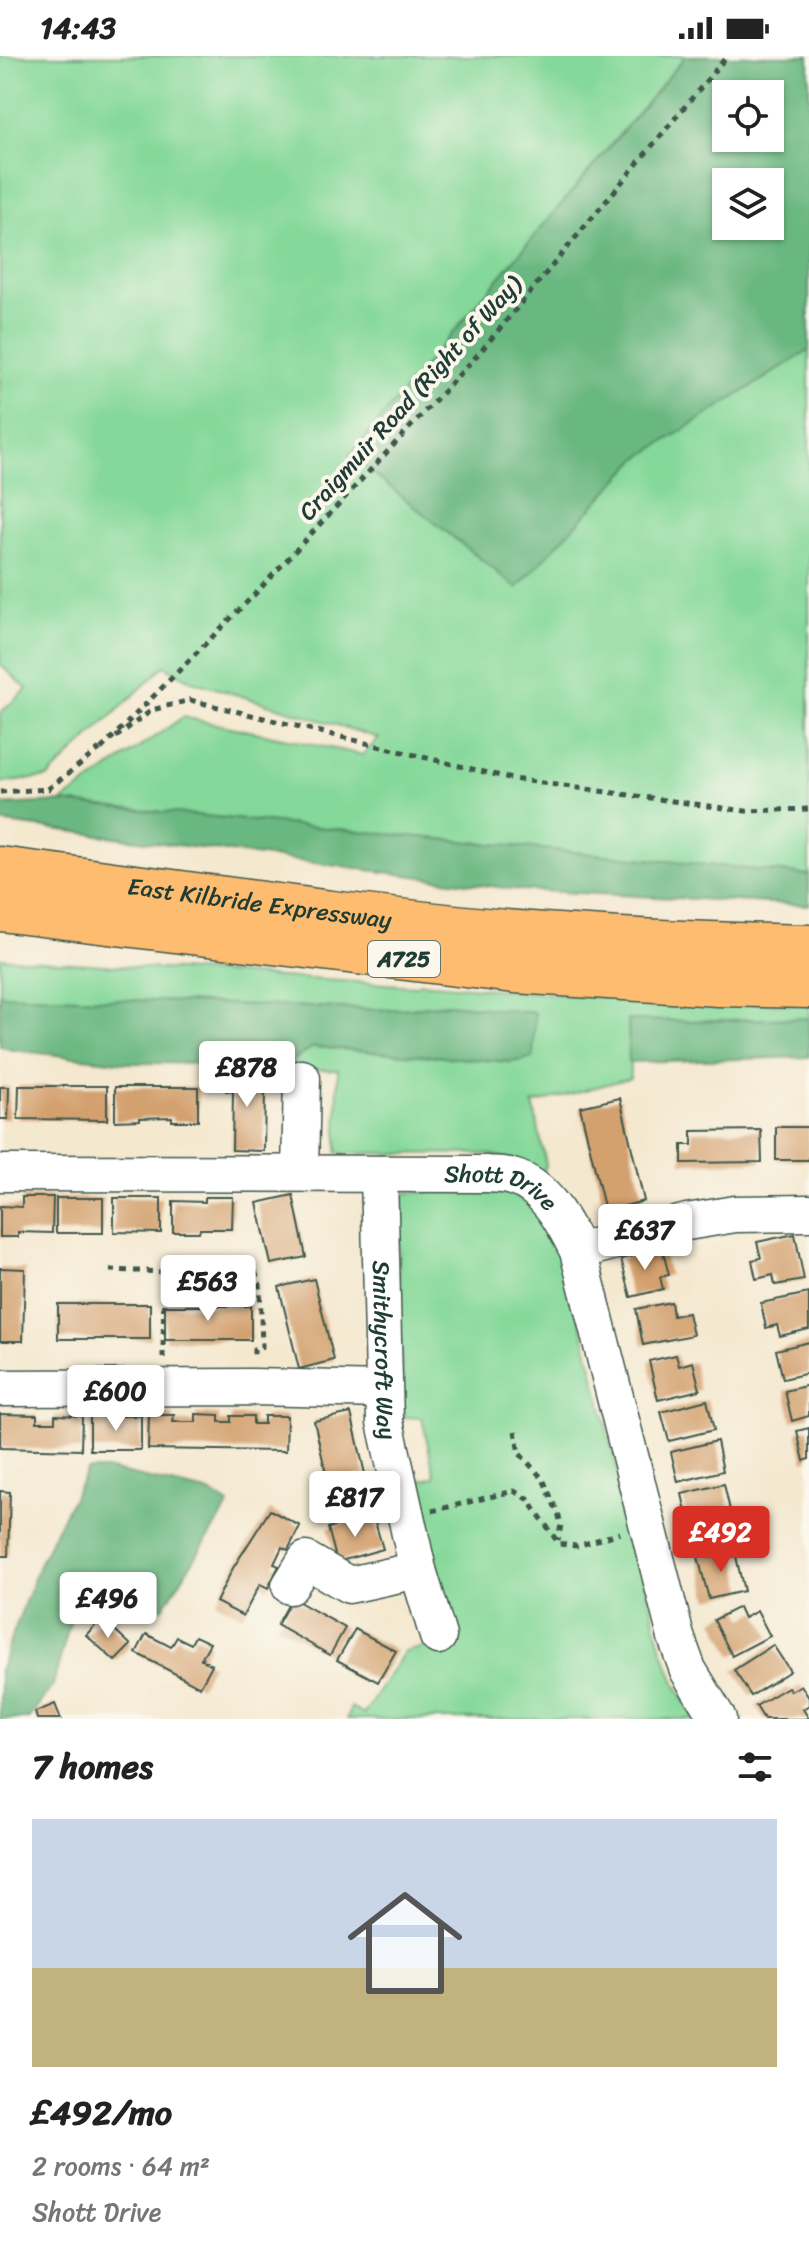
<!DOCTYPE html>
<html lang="en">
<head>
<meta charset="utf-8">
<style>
	:root { --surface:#fff; --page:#f2f2f2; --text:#222; --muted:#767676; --line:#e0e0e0; --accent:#d93025 }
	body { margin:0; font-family:Sriracha,sans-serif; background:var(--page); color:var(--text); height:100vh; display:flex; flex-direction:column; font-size:30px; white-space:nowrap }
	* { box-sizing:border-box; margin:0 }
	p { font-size:26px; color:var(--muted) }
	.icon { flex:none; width:44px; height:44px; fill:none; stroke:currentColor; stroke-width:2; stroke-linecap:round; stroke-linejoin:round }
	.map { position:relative; height:1663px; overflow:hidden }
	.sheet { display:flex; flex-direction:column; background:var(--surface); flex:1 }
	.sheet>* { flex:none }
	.buttons { position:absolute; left:712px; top:24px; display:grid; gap:16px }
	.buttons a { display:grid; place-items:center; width:72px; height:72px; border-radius:0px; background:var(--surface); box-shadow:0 2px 6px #0004; font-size:40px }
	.price { position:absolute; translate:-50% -68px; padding:0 18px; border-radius:8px; background:#fff; color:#222; font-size:26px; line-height:52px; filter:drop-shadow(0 2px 4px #0008) }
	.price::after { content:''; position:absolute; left:50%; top:48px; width:24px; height:18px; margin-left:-12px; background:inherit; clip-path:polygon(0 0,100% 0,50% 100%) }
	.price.active { background:var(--accent); color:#fff }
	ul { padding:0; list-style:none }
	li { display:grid; align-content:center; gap:16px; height:424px; padding:0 32px }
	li+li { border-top:2px solid var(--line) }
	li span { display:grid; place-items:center; height:248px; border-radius:0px; color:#555 }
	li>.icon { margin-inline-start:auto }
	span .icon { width:144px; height:144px; fill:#fffc; stroke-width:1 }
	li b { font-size:34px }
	h2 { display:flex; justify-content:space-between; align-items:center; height:96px; padding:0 32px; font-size:34px }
	.status { display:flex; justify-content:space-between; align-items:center; height:56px; padding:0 40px; background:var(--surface); direction:ltr }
	.status svg { height:22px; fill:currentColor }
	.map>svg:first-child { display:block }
	.green { fill:#84d899; stroke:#528a66; stroke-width:2 }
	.forest { fill:#6bb881; stroke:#457a5a; stroke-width:2; fill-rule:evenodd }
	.building { fill:#d3a06e }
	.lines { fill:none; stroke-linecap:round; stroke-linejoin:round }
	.minor-casing { stroke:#3f574b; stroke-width:39 }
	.highway-casing { stroke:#3f574b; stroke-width:47 }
	.path { stroke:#3f574b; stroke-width:5; stroke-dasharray:6 6; stroke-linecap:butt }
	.minor { stroke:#fff; stroke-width:36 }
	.highway { stroke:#febc70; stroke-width:44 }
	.labels { text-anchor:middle; stroke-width:8; stroke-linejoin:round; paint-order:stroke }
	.shield { fill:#fbf7ec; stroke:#61756b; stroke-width:2 }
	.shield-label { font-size:22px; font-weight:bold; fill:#1f3d34 }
	.street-label { font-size:24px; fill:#1f3d34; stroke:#fbf7ec }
</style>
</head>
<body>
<div class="status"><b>14:43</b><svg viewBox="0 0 49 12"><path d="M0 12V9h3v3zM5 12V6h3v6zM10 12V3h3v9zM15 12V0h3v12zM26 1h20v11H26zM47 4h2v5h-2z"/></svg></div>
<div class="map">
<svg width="809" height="1663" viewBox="0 0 809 1663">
	<rect width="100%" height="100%" fill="#fbf7ec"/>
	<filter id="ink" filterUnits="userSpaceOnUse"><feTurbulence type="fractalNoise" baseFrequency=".0125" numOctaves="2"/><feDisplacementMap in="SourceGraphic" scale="16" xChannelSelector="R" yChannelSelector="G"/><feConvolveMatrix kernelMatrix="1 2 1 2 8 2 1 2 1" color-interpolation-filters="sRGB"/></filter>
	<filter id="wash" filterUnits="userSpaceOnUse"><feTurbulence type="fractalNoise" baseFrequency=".006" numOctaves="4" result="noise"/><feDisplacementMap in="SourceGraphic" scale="32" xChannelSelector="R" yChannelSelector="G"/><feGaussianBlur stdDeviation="1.8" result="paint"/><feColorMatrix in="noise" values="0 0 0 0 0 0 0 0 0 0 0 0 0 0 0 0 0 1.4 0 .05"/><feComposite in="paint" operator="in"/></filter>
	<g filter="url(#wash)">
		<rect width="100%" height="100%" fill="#f4e8cf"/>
		<g class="green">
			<polygon points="0,0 686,0 350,399 517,532 637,403 809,294 809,819 61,746 183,661 363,699 379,682 192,625 164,610 48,721 0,727 0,657 27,633 0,608"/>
			<polygon points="0,902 415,930 420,927 591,941 809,949 809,962 690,965 629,964 630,1022 533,1048 546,1108 543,1116 517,1105 489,1098 337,1097 338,1014 287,1012 287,1008 313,991 511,1006 532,1002 535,957 448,948 391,954 0,939"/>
			<polygon points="463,1133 507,1137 533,1147 562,1191 662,1594 676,1629 695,1663 347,1663 351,1651 364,1658 404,1596 452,1584 414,1426 435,1421 422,1362 403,1361 397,1144 403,1137"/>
		</g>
		<g class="forest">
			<path d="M686,0H809V294L637,403L517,532L350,399ZM770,38V82H726V38ZM770,126V170H726V126Z"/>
			<polygon points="61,746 809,819 809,849 521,834 0,766 0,749"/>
			<polygon points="0,939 391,954 448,948 535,957 533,1002 511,1006 313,991 287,1008 128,1007 12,994 0,990"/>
			<polygon points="809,962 809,1001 629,1006 628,964 690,965"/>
			<polygon points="87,1414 110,1414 211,1437 229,1449 163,1552 133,1556 75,1548 53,1629 28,1663 0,1663 0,1612 41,1504"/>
		</g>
		<g id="blocks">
			<g class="building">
				<polygon points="226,1013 260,1013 260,1034 265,1034 264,1095 232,1094 233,1036 226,1035"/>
				<polygon points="19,1030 107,1030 107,1064 18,1063"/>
				<polygon points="0,1031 9,1031 8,1063 0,1063"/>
				<polygon points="115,1031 198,1031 198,1065 172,1065 172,1061 140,1062 140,1064 115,1065"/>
				<polygon points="620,1042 644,1145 605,1155 580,1051"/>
				<rect x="776" y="1071" width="33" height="33"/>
				<polygon points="761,1074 762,1106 682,1107 682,1089 692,1089 692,1075"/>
				<polygon points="293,1139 306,1201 271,1208 257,1147"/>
				<polygon points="22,1141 53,1141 52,1177 18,1176 18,1181 0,1181 0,1150 22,1151"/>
				<polygon points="205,1141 233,1141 232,1173 200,1173 199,1176 173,1176 173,1145 205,1146"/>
				<rect x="56" y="1142" width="47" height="35"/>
				<polygon points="114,1142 161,1142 161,1177 114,1176"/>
				<polygon points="795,1178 804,1224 775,1229 773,1219 756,1223 752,1204 761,1202 757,1186"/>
				<polygon points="662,1192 669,1219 660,1221 663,1233 631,1241 621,1203"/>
				<polygon points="0,1212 25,1213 23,1285 0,1285"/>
				<polygon points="314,1223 334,1304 299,1313 279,1231"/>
				<polygon points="809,1237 809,1273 780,1280 777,1269 766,1272 761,1247"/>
				<polygon points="671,1246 673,1260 688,1257 693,1279 643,1289 636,1253"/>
				<rect x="58" y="1248" width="92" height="35"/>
				<rect x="165" y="1250" width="86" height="34"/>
				<polygon points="809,1286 809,1317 783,1323 776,1294"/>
				<polygon points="676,1299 679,1310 693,1306 700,1334 658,1344 649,1305"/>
				<polygon points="809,1329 809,1360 792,1365 785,1335"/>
				<polygon points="707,1344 714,1374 669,1385 661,1356"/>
				<polygon points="351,1357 365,1418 328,1426 314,1365"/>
				<polygon points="0,1358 37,1359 37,1366 55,1366 55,1359 82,1360 81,1394 0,1392"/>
				<polygon points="196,1358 219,1359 219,1366 231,1366 231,1360 253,1360 253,1368 264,1368 264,1360 287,1360 286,1395 148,1393 149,1359 174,1359 173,1366 196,1366"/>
				<rect x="90" y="1360" width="51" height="34"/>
				<polygon points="809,1372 809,1403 804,1405 797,1375"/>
				<polygon points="717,1385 723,1415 678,1426 671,1396"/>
				<polygon points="724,1428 734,1472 692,1482 682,1438"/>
				<polygon points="0,1435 10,1436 8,1500 0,1500"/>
				<polygon points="270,1454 300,1470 288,1494 282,1491 274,1508 279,1510 268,1532 260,1528 243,1560 216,1546 233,1512"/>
				<polygon points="373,1459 383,1493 337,1506 328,1472"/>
				<polygon points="734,1492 744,1535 709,1543 698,1501"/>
				<polygon points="292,1542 345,1572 330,1599 277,1569"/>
				<polygon points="739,1551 744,1562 757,1555 770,1580 732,1600 714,1564"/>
				<polygon points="102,1562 131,1589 115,1605 86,1579"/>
				<polygon points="355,1573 396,1595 378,1626 337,1604"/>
				<polygon points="146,1578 171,1591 177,1581 191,1588 195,1580 210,1587 201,1603 212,1609 200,1631 136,1597"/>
				<polygon points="773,1589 790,1615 751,1640 734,1614"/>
				<polygon points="801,1629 809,1642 809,1649 803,1653 809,1663 764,1663 756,1650 788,1631 791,1635"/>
				<polygon points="55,1648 61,1663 37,1663 35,1656"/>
			</g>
		</g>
	</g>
	<g filter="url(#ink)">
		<use href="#blocks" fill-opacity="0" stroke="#3f574b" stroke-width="2"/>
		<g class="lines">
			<g class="minor-casing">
				<g id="minor">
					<path id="s1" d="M0,1117L487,1118C495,1119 505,1118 512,1121C546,1130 564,1167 578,1195L676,1581L688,1614L718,1663"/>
					<polyline points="300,1117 302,1022"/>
					<path id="s2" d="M379,1118L385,1366L418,1514L438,1580"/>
					<polyline points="578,1195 687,1166 735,1158 809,1157"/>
					<polyline points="0,1332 253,1331 383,1334"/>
					<polyline points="290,1530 306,1504 349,1529 418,1514"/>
				</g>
			</g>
			<g class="highway-casing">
				<g id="highway">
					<path id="s3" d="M0,813C172,835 345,862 518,877C615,885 712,889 809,891"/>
					<polyline points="0,853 515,915 718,928 809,930"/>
				</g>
			</g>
			<g class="path">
				<polyline points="116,681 152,654 190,644 513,723 745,755 809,753"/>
				<polyline points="101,693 256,537 481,295 727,0"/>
				<polyline points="0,736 48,733 101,692"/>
				<polyline points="245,1210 254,1213 260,1229 262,1291 254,1293 254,1302"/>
				<polyline points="110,1214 164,1216"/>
				<polyline points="163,1302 164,1216 204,1216"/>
				<polyline points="515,1375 519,1397 543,1423 559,1460 561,1469 558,1484"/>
				<polyline points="432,1455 514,1435 528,1443 559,1488 577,1490 620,1477"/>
			</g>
			<use href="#minor" class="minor"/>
			<use href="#highway" class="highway"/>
		</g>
	</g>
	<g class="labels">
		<rect class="shield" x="368" y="885" width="72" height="36" rx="6"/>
		<g class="shield-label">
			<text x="404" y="911">A725</text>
		</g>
		<g class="street-label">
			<text transform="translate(410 342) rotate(-48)" y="8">Craigmuir Road (Right of Way)</text>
			<text dy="8" stroke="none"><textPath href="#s3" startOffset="262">East Kilbride Expressway</textPath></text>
			<text dy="8" stroke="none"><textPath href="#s1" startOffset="504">Shott Drive</textPath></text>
			<text dy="8" stroke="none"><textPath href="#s2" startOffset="176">Smithycroft Way</textPath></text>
		</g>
	</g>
</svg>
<div class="buttons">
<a><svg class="icon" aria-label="locate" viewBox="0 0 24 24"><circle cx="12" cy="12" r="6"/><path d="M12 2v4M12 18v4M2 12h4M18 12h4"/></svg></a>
<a><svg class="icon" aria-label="layers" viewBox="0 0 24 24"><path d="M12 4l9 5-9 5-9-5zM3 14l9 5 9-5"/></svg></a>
</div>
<b class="price" style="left:247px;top:1053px">£878</b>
<b class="price" style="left:645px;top:1216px">£637</b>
<b class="price" style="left:208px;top:1267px">£563</b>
<b class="price" style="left:116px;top:1377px">£600</b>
<b class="price" style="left:355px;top:1483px">£817</b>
<b class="price active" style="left:721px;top:1518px">£492</b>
<b class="price" style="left:108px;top:1584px">£496</b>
</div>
<section class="sheet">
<h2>7 homes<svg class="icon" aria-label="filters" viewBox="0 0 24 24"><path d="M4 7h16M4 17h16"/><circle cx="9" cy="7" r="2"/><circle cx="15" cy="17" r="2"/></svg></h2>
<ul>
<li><span style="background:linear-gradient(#c9d6e8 60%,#c2b280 0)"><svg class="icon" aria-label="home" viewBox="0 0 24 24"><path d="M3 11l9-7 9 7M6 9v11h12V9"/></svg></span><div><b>£492/mo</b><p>2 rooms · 64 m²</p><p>Shott Drive</p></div></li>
</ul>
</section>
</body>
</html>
